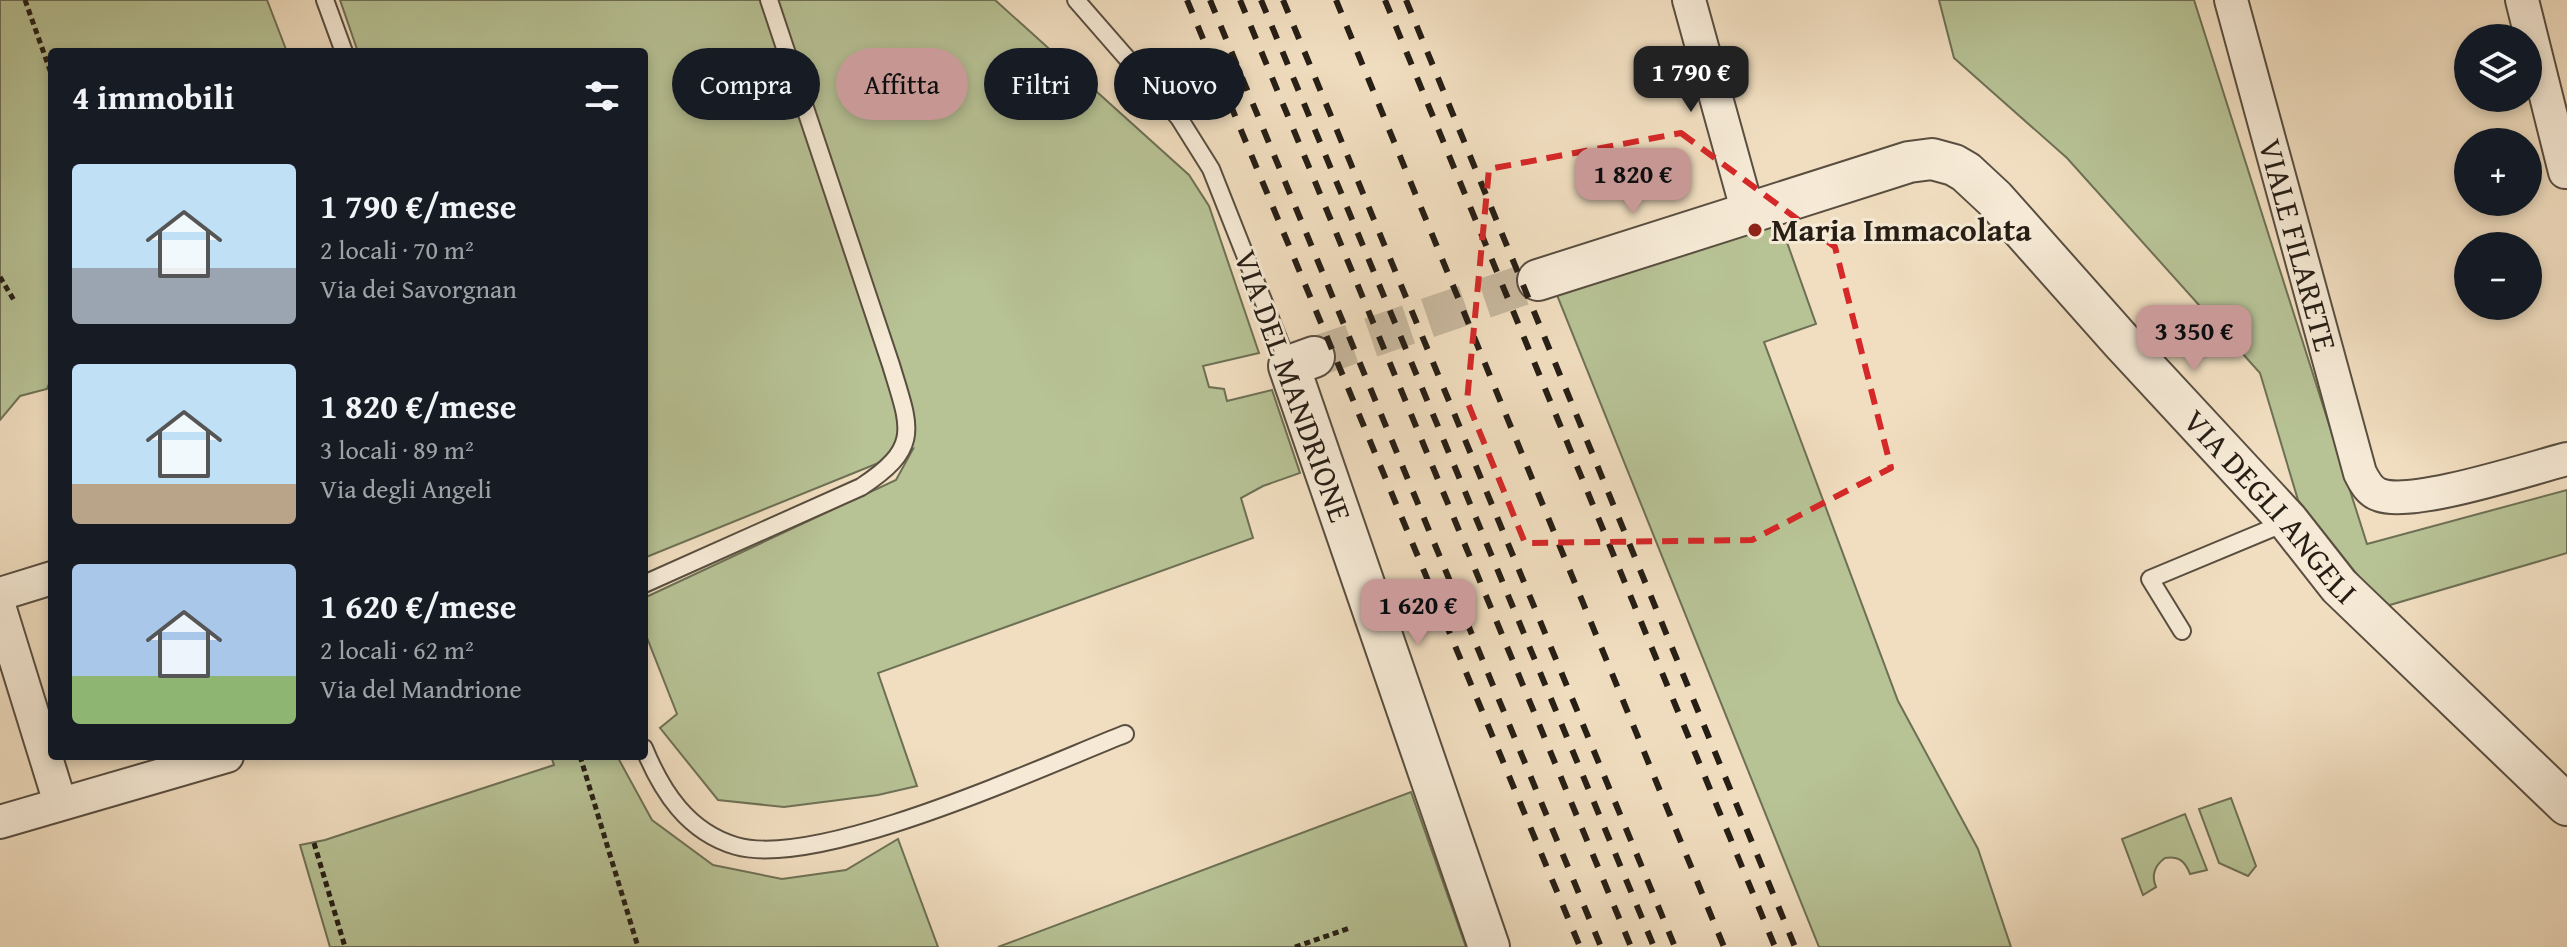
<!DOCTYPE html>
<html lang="it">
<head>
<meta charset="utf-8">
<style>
	:root { --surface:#171b24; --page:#20242c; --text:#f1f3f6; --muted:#9ea1a6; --accent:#c59692 }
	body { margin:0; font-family:"Gentium Book Plus",serif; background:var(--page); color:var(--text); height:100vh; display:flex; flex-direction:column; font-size:30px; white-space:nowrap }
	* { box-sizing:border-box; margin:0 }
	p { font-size:26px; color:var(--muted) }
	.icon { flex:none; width:44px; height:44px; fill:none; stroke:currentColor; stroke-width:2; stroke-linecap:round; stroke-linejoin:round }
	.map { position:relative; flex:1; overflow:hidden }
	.sheet { position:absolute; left:48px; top:48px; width:600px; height:712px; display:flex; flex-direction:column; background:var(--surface); border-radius:8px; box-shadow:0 4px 12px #0003 }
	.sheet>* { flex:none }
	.hud { position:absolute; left:672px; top:48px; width:760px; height:72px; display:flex; gap:16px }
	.buttons { position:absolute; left:2454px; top:24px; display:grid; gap:16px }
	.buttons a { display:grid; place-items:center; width:88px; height:88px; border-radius:50%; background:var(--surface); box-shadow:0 4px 12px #0003; font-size:40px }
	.price { position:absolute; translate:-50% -68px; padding:0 18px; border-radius:16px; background:var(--accent); color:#111; font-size:26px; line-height:52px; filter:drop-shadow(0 2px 4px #0008) }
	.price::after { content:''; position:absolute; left:50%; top:48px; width:24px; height:18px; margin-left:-12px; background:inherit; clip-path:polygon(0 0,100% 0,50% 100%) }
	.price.active { background:#222; color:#fff }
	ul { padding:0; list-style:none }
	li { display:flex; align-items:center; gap:24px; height:200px; padding:0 24px }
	li span { display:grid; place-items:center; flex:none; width:224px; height:160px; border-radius:8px; color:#555 }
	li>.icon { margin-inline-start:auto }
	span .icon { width:96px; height:96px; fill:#fffc; stroke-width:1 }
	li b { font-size:34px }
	h2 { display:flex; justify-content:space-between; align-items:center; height:96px; padding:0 24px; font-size:34px }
	.tag { padding:0 28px; border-radius:36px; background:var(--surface); box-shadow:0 4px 12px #0003; font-size:28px; line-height:72px }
	.tag.active { background:var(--accent); color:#111 }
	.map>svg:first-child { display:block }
	.green { fill:#b7c295; stroke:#6e7055; stroke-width:2 }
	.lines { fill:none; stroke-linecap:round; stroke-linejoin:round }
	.tertiary-tunnel { stroke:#c8b89e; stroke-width:40; stroke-dasharray:40 20; stroke-linecap:butt }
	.service-casing { stroke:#594e40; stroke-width:20 }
	.minor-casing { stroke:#594e40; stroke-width:36 }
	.tertiary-casing { stroke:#594e40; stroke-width:44 }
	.path { stroke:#261e15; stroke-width:5; stroke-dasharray:6 4; stroke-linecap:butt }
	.service { stroke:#f6ead6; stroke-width:16 }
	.minor { stroke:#f6ead6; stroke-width:32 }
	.tertiary { stroke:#f6ead6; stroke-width:40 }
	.rail { stroke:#261e15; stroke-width:6; stroke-dasharray:14 14; stroke-linecap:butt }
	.marked { fill:none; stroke:#d62828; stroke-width:6; stroke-dasharray:16 10; stroke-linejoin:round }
	.poi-dot { fill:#8f2418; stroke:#f6ead6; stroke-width:3 }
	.labels { text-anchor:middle; stroke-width:6; stroke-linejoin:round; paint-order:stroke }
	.poi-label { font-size:32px; font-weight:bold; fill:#261e15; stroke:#f6ead6; text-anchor:start }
	.street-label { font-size:32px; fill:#261e15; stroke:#f6ead6 }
</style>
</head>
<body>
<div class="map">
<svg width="2567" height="947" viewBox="0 0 2567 947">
	<rect width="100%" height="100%" fill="#f1dec0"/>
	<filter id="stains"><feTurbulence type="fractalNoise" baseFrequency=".0025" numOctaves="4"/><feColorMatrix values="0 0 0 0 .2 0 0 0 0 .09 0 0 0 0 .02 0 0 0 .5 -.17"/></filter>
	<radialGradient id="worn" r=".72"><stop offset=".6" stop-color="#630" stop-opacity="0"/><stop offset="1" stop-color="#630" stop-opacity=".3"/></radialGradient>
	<g class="green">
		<polygon points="0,0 267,0 287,52 52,52 52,377 47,389 20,396 0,420"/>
		<polygon points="340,0 995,0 1189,175 1209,206 1259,353 1203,366 1209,387 1224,389 1227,401 1272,390 1300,473 1263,486 1241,498 1253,538 878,673 917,786 878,795 784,807 718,800 660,728 677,714 644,630 644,598 896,480 913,449 644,558 644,52 358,52"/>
		<polygon points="1939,0 2194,0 2367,544 2567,490 2567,553 2383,607 2298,500 2260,373 2067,158 1954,58"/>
		<polygon points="1778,217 1816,324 1764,342 1898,701 1978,849 2011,947 1819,947 1555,290"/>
		<polygon points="551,756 617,756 652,820 713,865 782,879 846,870 898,839 938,947 330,947 300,845 325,840 554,765"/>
		<polygon points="1411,792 1466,947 998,947"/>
		<polygon points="2231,798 2256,866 2248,876 2219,863 2199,809"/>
		<path d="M2185,814L2207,870L2190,874C2185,861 2179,856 2165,858C2154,866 2151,875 2156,887L2143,895L2122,839Z"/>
	</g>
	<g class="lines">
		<polyline class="tertiary-tunnel" points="1314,357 1538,280"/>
		<g class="service-casing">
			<g id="service">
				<polyline points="325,0 344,52"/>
				<polyline points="1076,0 1179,118 1211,169 1289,366"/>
				<path d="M644,584L861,487C922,447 910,428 891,365L769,0"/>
				<polyline points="2182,631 2150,579 2287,522"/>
				<path d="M644,748C662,792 688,832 736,846C819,870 1041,767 1125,734"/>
			</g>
		</g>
		<g class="minor-casing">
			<g id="minor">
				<polyline points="1689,0 1748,213"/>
				<path id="s1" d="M2231,0L2360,473C2365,483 2370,492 2380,495C2413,507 2528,469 2567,459"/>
				<polyline points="2522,0 2565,172"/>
				<polyline points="0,594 52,578"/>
				<polyline points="0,609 60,803"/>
				<polyline points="0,822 227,756"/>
			</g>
		</g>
		<g class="tertiary-casing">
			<g id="tertiary">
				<path id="s2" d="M1538,280L1909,162L1932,159L1954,165L1966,172L1995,199L2122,342L2288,521L2339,586L2567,805"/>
				<polyline points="1314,357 1289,366 1489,947"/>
			</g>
		</g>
		<g class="path">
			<polyline points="25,0 52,76"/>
			<polyline points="0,277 15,302"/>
			<polyline points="580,756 638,947"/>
			<polyline points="314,843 345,947"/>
			<polyline points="1295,947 1350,928"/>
		</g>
		<use href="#service" class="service"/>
		<use href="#minor" class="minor"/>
		<use href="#tertiary" class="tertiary"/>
		<g class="rail">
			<polyline points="1187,0 1580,947"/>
			<polyline points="1210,0 1601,947"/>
			<polyline points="1240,0 1631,947"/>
			<polyline points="1261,0 1654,947"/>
			<polyline points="1283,0 1675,947"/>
			<polyline points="1336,0 1724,947"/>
			<polyline points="1385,0 1775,947"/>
			<polyline points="1406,0 1795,947"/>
		</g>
	</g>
	<path class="marked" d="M1681,133L1835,247L1891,468L1752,540L1525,543L1467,401L1489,169Z"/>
	<circle class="poi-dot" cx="1755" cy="230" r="8"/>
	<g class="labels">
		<g class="poi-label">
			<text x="1771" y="241">Maria Immacolata</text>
		</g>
		<g class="street-label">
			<text dy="11" stroke="none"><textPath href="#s1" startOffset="254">VIALE FILARETE</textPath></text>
			<text transform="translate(1293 386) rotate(70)" y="11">VIA DEL MANDRIONE</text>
			<text dy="11" stroke="none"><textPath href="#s2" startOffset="902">VIA DEGLI ANGELI</textPath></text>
		</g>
	</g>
	<rect width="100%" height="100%" filter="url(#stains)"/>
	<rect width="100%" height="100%" fill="url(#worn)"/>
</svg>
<div class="buttons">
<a><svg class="icon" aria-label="layers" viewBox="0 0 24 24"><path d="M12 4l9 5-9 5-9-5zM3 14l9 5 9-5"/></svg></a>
<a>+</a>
<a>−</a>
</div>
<b class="price active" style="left:1691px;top:114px">1 790 €</b>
<b class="price" style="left:1633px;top:216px">1 820 €</b>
<b class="price" style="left:2194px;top:373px">3 350 €</b>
<b class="price" style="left:1418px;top:647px">1 620 €</b>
<div class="hud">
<a class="tag">Compra</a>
<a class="tag active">Affitta</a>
<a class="tag">Filtri</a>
<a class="tag">Nuovo</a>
</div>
<section class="sheet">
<h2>4 immobili<svg class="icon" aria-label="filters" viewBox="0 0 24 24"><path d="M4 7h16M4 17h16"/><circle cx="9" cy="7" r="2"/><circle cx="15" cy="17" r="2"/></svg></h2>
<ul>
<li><span style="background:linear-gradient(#bfe0f5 65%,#9aa5b1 0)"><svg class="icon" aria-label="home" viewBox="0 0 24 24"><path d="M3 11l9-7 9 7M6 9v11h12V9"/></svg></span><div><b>1 790 €/mese</b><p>2 locali · 70 m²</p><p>Via dei Savorgnan</p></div></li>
<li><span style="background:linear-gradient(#bfe0f5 75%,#b9a48a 0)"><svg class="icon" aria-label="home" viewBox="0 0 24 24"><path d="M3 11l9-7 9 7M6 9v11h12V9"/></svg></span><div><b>1 820 €/mese</b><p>3 locali · 89 m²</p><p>Via degli Angeli</p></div></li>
<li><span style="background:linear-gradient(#a9c7e8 70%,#8fb573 0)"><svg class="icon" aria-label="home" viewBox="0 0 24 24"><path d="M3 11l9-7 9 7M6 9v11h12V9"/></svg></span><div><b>1 620 €/mese</b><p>2 locali · 62 m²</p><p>Via del Mandrione</p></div></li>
</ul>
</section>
</div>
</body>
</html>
